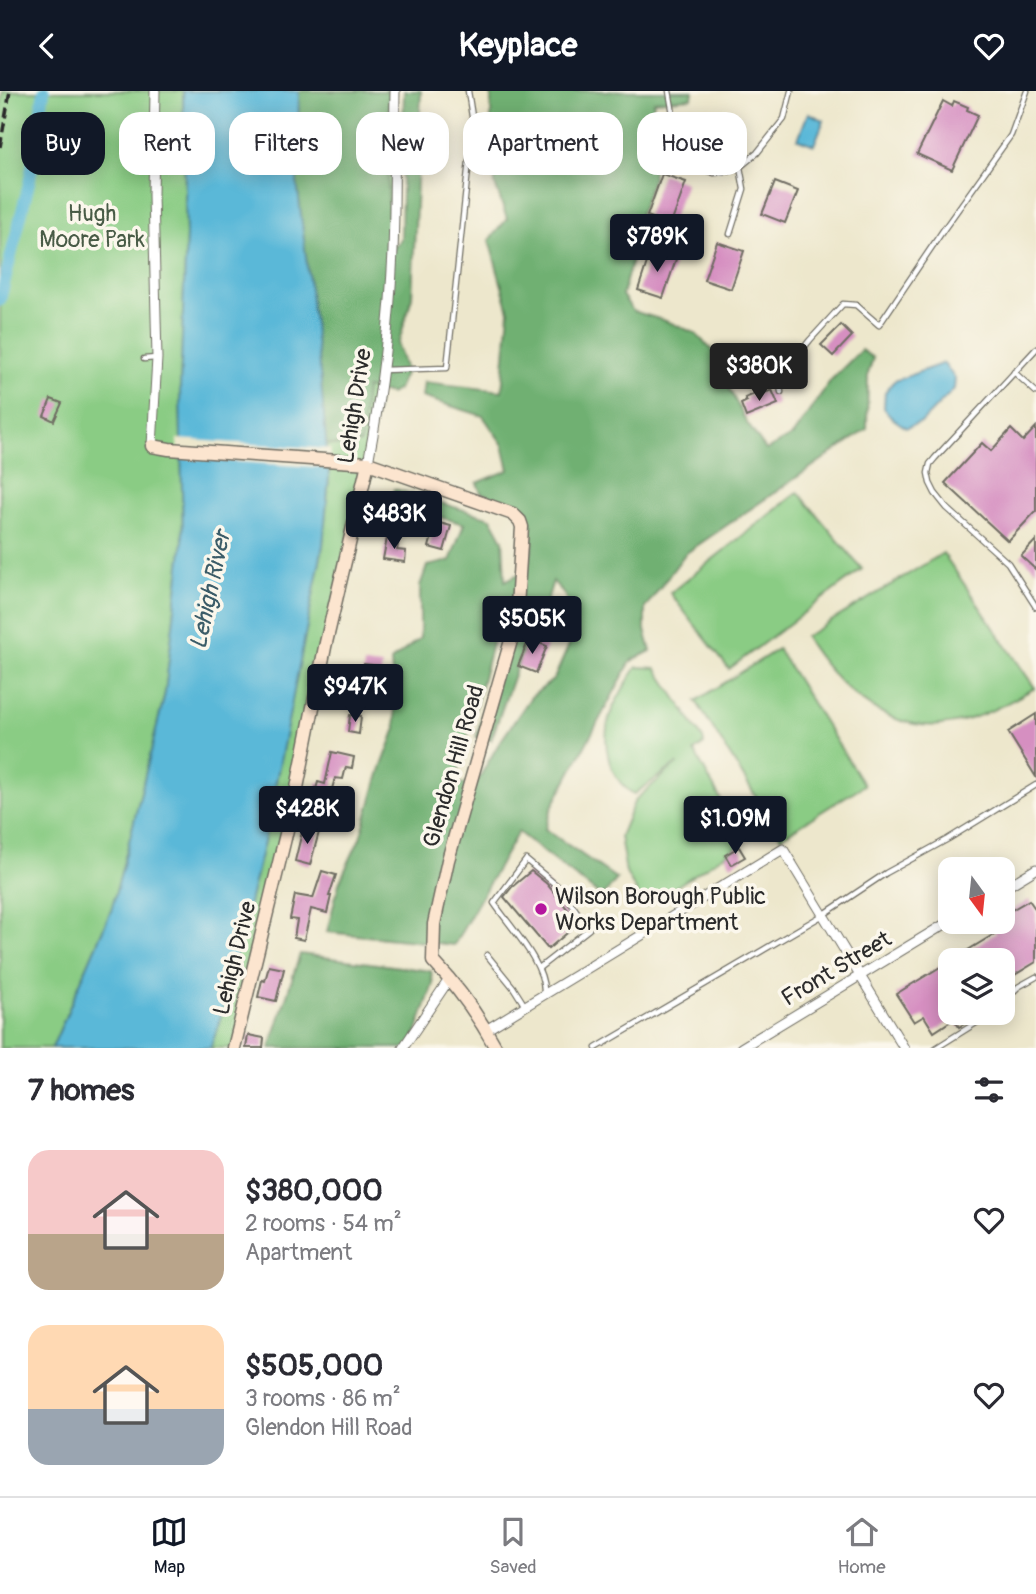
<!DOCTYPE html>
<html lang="en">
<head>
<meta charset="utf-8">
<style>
	:root { --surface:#fff; --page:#f7f7f7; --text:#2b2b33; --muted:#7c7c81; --line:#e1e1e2; --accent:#111827 }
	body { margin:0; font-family:Pangolin,sans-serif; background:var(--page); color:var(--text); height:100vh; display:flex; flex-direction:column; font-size:26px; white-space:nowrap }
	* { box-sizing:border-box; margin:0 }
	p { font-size:23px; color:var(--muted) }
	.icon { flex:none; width:38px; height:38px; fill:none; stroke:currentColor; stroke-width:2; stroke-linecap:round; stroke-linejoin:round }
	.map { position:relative; height:957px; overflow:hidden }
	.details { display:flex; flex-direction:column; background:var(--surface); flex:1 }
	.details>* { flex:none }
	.hud { position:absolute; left:21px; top:21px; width:994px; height:63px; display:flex; gap:14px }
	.needle { width:46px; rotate:165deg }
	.tools { position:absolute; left:938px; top:766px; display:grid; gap:14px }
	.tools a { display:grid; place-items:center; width:77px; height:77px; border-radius:14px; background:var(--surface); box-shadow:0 4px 18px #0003; font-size:35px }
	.price { position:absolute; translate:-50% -60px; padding:0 16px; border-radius:7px; background:var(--accent); color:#fff; font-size:23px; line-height:46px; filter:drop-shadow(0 2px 4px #0008) }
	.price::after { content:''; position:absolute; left:50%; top:42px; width:21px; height:16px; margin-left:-10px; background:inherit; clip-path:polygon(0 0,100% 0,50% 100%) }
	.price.current { background:#222; color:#fff }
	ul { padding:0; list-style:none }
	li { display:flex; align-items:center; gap:21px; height:175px; padding:0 28px }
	li span { display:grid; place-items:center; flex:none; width:196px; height:140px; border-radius:21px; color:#555 }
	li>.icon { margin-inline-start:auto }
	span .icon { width:84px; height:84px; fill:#fffc; stroke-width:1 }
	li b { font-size:30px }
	h2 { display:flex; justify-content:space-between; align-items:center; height:84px; padding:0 28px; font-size:30px }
	.chip { padding:0 24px; border-radius:21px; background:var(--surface); box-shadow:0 4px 18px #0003; font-size:24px; line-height:63px }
	.chip.current { background:var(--accent); color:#fff }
	header { display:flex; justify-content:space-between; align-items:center; height:91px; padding:0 28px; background:var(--accent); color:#fff; font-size:32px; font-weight:800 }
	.tab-bar { display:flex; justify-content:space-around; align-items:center; height:98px; border-top:2px solid var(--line); background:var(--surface); font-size:19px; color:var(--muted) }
	.tab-bar a { display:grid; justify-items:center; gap:4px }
	.tab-bar .current { color:var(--accent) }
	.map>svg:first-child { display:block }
	.green { fill:#8acc84; stroke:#5a7c58; stroke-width:2 }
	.forest { fill:#6fb072; stroke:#4d6e4e; stroke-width:2; fill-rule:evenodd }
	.water { fill:#5ab8d8; stroke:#427282; stroke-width:2 }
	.pier { fill:#ede7cc }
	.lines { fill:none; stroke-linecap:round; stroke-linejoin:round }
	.canal { stroke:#5ab8d8; stroke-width:12 }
	.building { fill:#d68fc1 }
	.lane-casing { stroke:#6f6d63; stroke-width:7 }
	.street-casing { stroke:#6f6d63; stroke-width:11 }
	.secondary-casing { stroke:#6f6d63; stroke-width:15 }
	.lane { stroke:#fff; stroke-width:4.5 }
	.street { stroke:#fff; stroke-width:9 }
	.secondary { stroke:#fce5cf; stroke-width:12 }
	.rail { stroke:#2b2b2b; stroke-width:3.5; stroke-dasharray:10 5; stroke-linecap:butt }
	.poi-dot { fill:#b5179e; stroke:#fbf7ec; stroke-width:2.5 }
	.labels { text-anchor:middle; stroke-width:7; stroke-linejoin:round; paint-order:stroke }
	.park-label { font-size:23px; fill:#485b46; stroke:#fbf7ec }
	.street-label { font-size:23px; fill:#2b2b2b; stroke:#fbf7ec }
	.poi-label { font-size:23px; fill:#2b2b2b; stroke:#fbf7ec; text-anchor:start }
	.water-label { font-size:24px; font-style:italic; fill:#3b5c68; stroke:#fbf7ec }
</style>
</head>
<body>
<header><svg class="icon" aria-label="back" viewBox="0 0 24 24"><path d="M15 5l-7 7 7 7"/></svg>Keyplace<svg class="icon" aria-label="heart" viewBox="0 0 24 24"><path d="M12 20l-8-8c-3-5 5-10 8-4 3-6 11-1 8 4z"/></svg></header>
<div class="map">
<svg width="1036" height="957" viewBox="0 0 1036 957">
	<rect width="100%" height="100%" fill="#fbf7ec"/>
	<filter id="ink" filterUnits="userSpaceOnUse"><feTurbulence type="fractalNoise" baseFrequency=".0143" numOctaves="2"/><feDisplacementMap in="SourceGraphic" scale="14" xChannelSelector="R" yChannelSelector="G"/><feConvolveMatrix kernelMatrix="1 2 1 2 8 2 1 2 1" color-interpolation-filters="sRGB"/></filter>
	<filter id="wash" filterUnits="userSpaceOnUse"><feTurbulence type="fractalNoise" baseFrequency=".00686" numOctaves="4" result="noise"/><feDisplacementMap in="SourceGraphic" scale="28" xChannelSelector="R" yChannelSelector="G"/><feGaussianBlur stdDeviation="1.57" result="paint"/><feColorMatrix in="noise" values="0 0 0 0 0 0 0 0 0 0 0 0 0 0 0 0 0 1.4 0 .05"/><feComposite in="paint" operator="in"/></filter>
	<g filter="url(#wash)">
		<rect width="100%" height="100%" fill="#ede7cc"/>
		<g class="green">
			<polygon points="3,0 183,0 186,144 180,298 183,449 165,602 128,755 111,820 52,957 0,957 0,19"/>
			<polygon points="299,0 395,0 393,161 378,312 234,957 210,957 218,936 264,751 323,454 329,386 321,291 297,91"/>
			<polygon points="798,401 862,478 729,578 670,502"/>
			<path d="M943,462L1035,597C1006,613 975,631 941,634C883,640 833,591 805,546Z"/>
			<polygon points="778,558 864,694 781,746 696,610"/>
			<path d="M637,576L656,577L703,648L704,653L694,660L744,751L645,816L626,782L620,745L635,709L678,672L634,703C607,687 600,648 612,619C619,604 628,589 637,576Z"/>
		</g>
		<g class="forest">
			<polygon points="299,0 388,0 388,163 401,148 404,0 421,0 412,206 398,254 406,280 398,298 390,303 366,297 361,352 344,355 326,353 321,291 297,91"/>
			<path d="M491,0H693L692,7L654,10L651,34L653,86L639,126L634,162L622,204L633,220L669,231L695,242L718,265L730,299L747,332L766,359L793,344L831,289L861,259L873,267L868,283L867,338L685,463L645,517V539L651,560L631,570L552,716L545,738L617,788L602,806L518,741L454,854L327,841L339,792L360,747L379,683L396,637L391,570L420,547V495L427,475L450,470L464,433L392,412L394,398L491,427L503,449L505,490L527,479L533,455L527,418L481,402L477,392L509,379L503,354L483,325L422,306L424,291L502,300L509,220L489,149L507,128L495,93L491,43ZM553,490L565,505L576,538L554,588L531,606L498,654L476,692L455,693L494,545L501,547L499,564L476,646L491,649L529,541L542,526Z"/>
			<polygon points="300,863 431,880 433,893 411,957 270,957"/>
		</g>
		<g class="water">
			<polygon points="183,0 299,0 297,91 321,291 329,386 323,454 264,751 218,936 210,957 52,957 111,820 128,755 165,602 183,449 180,298 186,144"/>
			<polygon points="808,22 824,29 814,54 798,48"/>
			<polygon points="944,272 955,288 954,298 922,331 906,337 892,327 884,317 885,301 894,290"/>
		</g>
		<polygon class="pier" points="177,348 330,358 332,377 178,367"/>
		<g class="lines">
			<polyline class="canal" points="0,209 30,88 44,0"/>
		</g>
		<g id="blocks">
			<g class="building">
				<polygon points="943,10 952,15 954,10 968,16 967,19 978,24 952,79 917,63"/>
				<polygon points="662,83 686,91 671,133 647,125"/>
				<polygon points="775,91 798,100 785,132 762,123"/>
				<polygon points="717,151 744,160 731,198 704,189"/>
				<polygon points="651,159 676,168 663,207 638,199"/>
				<polygon points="841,234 852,245 833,265 821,254"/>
				<polygon points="772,299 778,313 746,326 741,313 747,310 745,307 761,300 762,303"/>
				<polygon points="51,308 62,312 54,330 44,325"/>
				<polygon points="1036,336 1036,420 1008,450 945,392 982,352 991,360 1011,338 1023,350"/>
				<polygon points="436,431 451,435 444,460 429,456"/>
				<polygon points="387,447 399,448 397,459 406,460 405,471 383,468"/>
				<polygon points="1036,449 1036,479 1021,465"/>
				<polygon points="529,548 547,555 536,582 518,575"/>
				<polygon points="364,573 382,575 381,582 396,584 393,601 361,596"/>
				<polygon points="1036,623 1036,686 1008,641"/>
				<polygon points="350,624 361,625 359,643 348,641"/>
				<polygon points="332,661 354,666 352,677 346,676 343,688 335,687 329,709 328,708 326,715 312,712 318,691 325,693"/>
				<polygon points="303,737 319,741 310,774 295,770"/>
				<polygon points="739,756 745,766 731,774 725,764"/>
				<polygon points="322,780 336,784 329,805 331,805 327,822 311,818 304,849 294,847 297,829 290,828 295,804 313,807"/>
				<polygon points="531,780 547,793 579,832 548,858 504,806 512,796"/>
				<polygon points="1029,809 1036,819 1036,871 1003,891 1003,870 950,870 996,842 990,831 1003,831 1003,824"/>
				<polygon points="950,870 950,922 981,922 959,936 954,928 934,941 924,925 914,931 896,903"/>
				<polygon points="269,875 284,878 276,910 258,906 262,889 265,890"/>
				<polygon points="248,944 264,947 263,957 246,957"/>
			</g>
		</g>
	</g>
	<g filter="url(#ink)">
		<use href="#blocks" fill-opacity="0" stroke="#6f6d63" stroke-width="2"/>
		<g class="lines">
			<g class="lane-casing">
				<g id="lane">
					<polyline points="669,0 678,51 685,65 693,75 714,82 725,81 740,76 757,62 784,28 791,0"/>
					<polyline points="730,143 744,98 740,76"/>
					<polyline points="1036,258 935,367 930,373 928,382 930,392 935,402 947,417 1008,472 1036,516"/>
					<polyline points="144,268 156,267"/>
					<polyline points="382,279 447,277 473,32 468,0"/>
					<polyline points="1014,281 1036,301"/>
					<polyline points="781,301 780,294 786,279 810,249 843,213 856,214 879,234 944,138 1011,44 1027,0"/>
					<polyline points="487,864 513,896 525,915"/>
					<path d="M539,877L589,838L561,798L526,769L494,812C511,837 546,873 544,903"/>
					<polyline points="1003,911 1018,896 1036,886"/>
					<polyline points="596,957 823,824 886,782 948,748 1036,694"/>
					<polyline points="936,957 992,922"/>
				</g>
			</g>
			<g class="street-casing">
				<g id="street">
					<polyline points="152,355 157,267 153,104 155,0"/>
					<path d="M368,372C381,303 390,231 393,160C395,107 394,53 395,0"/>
					<polyline points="1003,798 1036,778"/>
					<polyline points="486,939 783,758 904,957"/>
					<polyline points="403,957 450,887"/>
					<polyline points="741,957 950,830"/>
				</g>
			</g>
			<g class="secondary-casing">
				<g id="secondary">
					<path d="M152,355L169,358L368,372L513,423L520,430L522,436L516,532L448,769L434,833L433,870C458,896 479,926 496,957"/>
					<polyline points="234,957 296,702 325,556 368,372"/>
				</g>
			</g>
			<use href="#lane" class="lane"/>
			<use href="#street" class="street"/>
			<use href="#secondary" class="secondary"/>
			<polyline class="rail" points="0,56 10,0"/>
		</g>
	</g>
	<circle class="poi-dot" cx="541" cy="818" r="7"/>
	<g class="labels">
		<g class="park-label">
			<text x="92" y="130">Hugh<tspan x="92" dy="26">Moore Park</tspan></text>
		</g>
		<g class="street-label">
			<text transform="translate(354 315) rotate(-81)" y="8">Lehigh Drive</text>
			<text transform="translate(453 675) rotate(-74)" y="8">Glendon Hill Road</text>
			<text transform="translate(234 867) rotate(-76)" y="8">Lehigh Drive</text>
			<text transform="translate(836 877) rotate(-31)" y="8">Front Street</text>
		</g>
		<g class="poi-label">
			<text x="555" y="813">Wilson Borough Public<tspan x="555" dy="26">Works Department</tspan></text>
		</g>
		<g class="water-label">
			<text transform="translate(210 499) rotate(-78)" y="8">Lehigh River</text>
		</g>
	</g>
</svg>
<div class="tools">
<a><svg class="needle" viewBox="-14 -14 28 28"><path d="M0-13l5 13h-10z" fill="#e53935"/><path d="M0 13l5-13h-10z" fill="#7c7c81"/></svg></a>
<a><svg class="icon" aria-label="layers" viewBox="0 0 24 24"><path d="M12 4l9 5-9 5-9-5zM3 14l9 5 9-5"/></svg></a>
</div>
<b class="price" style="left:657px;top:183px">$789K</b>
<b class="price current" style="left:759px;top:312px">$380K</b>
<b class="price" style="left:394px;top:460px">$483K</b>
<b class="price" style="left:532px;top:565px">$505K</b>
<b class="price" style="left:355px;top:633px">$947K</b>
<b class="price" style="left:307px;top:755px">$428K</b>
<b class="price" style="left:735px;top:765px">$1.09M</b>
<div class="hud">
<a class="chip current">Buy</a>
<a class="chip">Rent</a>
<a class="chip">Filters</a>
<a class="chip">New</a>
<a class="chip">Apartment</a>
<a class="chip">House</a>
</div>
</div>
<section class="details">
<h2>7 homes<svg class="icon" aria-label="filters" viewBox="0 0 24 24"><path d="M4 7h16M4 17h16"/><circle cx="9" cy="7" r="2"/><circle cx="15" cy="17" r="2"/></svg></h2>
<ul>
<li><span style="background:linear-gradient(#f6c9c9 60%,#b9a48a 0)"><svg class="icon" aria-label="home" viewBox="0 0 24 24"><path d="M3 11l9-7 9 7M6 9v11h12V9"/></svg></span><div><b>$380,000</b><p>2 rooms · 54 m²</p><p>Apartment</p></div><svg class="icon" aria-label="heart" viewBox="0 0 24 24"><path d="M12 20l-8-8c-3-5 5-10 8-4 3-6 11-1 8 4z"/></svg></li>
<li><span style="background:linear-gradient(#ffd9b3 60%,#9aa5b1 0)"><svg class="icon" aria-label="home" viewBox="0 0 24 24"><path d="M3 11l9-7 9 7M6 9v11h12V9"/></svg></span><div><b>$505,000</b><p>3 rooms · 86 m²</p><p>Glendon Hill Road</p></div><svg class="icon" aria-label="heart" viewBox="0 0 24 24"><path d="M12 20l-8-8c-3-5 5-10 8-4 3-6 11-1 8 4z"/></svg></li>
</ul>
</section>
<nav class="tab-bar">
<a class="current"><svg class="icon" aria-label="map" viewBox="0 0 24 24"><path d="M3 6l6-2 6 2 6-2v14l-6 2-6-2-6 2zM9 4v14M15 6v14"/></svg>Map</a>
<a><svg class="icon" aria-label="saved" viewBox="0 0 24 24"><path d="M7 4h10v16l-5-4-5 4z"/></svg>Saved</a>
<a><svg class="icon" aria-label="home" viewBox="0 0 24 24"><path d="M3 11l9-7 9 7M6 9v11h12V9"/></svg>Home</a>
</nav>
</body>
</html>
